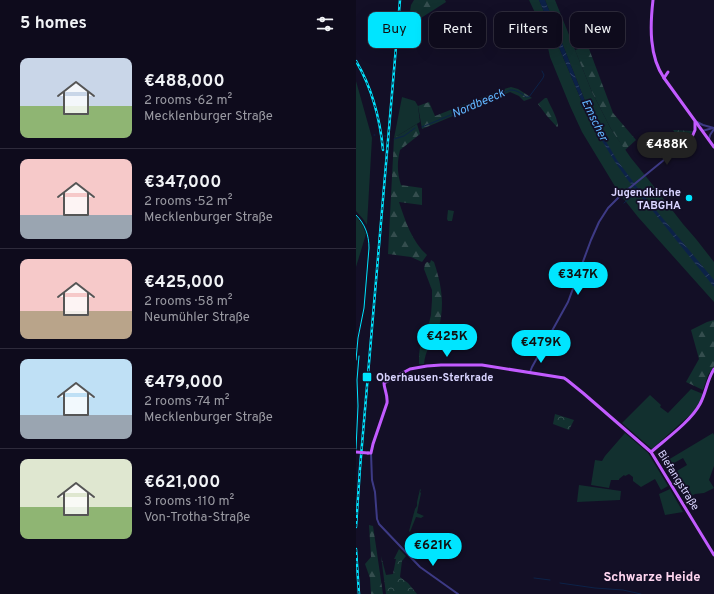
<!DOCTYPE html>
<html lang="en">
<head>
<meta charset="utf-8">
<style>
	:root { --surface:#0e0b1c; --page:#171425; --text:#f1f3f6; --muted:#9b9ba3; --line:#2e2b3b; --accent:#00e5ff }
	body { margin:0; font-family:Overpass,sans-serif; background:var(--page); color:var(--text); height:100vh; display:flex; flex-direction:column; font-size:15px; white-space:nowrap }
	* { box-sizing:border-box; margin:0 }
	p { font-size:13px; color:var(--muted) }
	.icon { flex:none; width:22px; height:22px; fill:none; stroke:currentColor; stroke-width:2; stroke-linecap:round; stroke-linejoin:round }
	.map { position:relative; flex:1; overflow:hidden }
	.sheet { display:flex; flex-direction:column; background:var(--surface); width:356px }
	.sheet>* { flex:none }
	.banner { position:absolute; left:12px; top:12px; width:286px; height:36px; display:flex; gap:8px }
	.price { position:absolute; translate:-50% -34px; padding:0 9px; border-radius:14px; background:var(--accent); color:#111; font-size:13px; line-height:26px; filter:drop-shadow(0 1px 2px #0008) }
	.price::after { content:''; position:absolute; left:50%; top:24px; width:12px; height:9px; margin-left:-6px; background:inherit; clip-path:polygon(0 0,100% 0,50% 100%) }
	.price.current { background:#222; color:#fff }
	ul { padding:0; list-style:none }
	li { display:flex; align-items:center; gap:12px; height:100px; padding:0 20px }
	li+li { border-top:1px solid var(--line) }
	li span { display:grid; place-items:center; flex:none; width:112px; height:80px; border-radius:8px; color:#555 }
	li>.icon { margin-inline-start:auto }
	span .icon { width:48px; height:48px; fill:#fffc; stroke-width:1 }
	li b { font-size:17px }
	h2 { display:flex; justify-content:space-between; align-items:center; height:48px; padding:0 20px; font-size:17px }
	.pill { padding:0 14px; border-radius:8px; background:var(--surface); box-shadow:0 4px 16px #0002,0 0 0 1px var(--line); font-size:14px; line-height:36px }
	.pill.current { background:var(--accent); color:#111 }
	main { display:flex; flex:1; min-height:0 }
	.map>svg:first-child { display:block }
	.grass { fill:#12302f }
	.forest { fill:url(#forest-firs) }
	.park { fill:url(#park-crowns) }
	.water { fill:url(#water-waves) }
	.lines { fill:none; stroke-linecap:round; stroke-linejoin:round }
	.stream { stroke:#0c2248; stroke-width:1 }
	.minor { stroke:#3d3a85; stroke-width:2 }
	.major { stroke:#c25bff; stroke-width:3 }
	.tram { stroke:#00e5ff; stroke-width:1 }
	.rail-casing { stroke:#00e5ff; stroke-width:2.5 }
	.rail { stroke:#130f26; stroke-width:1; stroke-dasharray:3; stroke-linecap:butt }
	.major-bridge { stroke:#c25bff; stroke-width:3 }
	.poi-dot { fill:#00e5ff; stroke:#130f26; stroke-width:1.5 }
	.labels { text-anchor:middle; stroke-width:3.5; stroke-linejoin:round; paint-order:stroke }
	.poi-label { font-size:11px; font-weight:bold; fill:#d9d4ff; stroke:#130f26; text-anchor:end }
	.street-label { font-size:11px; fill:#d9d4ff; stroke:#130f26 }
	.water-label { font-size:12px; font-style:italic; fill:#62b6ff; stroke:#130f26 }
	.quarter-label { font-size:13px; font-weight:bold; fill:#ffd6f0; stroke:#130f26 }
</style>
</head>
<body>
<main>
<section class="sheet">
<h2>5 homes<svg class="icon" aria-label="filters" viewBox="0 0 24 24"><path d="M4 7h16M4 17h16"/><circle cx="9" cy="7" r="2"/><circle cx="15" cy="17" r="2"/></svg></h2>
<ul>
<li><span style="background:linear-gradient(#c9d6e8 60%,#8fb573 0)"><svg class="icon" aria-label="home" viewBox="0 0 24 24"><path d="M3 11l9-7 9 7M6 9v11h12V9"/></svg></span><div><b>€488,000</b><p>2 rooms · 62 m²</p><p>Mecklenburger Straße</p></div></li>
<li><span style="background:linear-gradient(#f6c9c9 70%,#9aa5b1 0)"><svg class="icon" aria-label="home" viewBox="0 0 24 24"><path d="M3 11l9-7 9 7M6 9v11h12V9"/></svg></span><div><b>€347,000</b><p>2 rooms · 52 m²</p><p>Mecklenburger Straße</p></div></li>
<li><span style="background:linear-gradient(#f6c9c9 65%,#b9a48a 0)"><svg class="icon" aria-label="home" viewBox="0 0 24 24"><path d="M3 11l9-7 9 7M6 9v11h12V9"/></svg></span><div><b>€425,000</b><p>2 rooms · 58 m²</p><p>Neumühler Straße</p></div></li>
<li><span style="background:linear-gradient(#bfe0f5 70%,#9aa5b1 0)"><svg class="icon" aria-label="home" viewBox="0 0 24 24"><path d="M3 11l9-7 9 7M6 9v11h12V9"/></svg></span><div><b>€479,000</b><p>2 rooms · 74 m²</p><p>Mecklenburger Straße</p></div></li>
<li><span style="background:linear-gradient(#dfe7d0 60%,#8fb573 0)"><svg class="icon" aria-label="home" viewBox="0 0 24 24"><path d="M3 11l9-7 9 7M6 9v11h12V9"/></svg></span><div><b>€621,000</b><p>3 rooms · 110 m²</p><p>Von-Trotha-Straße</p></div></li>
</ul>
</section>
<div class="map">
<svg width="358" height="594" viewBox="0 0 358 594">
	<defs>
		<pattern id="forest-firs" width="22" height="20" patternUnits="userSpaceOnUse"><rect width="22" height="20" fill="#12302f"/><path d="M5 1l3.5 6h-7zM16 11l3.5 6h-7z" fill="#344d4e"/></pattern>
		<pattern id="park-crowns" width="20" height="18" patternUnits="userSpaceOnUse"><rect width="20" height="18" fill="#12302f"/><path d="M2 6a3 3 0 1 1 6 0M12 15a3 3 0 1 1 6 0" fill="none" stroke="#344d4e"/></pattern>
		<pattern id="water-waves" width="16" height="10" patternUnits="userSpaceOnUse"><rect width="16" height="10" fill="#0c2248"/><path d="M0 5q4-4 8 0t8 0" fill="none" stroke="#2f4163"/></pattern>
	</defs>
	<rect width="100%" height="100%" fill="#130f26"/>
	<g class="grass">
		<polygon points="173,0 183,0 226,102 237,126 239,124 229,101 189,0 199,0 236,92 255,129 275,158 292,179 327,224 340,239 358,262 358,302 282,217 263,193 226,132 214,106 194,57 189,34"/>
		<polygon points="0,81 16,138 11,225 7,219 0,211"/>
		<polygon points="46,97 59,101 62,106 64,122 38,138"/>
		<polygon points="92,210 98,211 96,221 92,221 91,219"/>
		<polygon points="0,216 6,224 10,234 0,267"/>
		<polygon points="335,389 347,394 343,404 336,413 296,449 266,423 294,395 305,405 304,407 312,413"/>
		<polygon points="269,433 292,453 312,486 305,490 299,479 285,487 277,481 277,477 273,474 269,476 268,475 263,479 263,480 255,480 253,488 235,485 239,460 246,461 249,456"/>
		<polygon points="357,433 358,435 358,466 353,480 358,488 348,493 339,494 329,500 314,475 331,465 327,458 309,468 307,463"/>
		<polygon points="223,485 265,491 264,500 221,502"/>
		<polygon points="64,489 65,490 64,492 65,493 61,513 68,516 65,518 60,517 54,532 53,531 59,509 61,506 61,502"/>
		<polygon points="314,489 327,512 309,515 303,494"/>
	</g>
	<g class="forest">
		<polygon points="58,0 89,0 90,2 54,25 52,25 55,5"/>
		<polygon points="232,46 257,113 280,140 269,150 255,129 236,92 219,50"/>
		<polygon points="155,87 162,89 176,98 168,101 163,96 154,92 66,129 62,106 73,102 79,116 145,90"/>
		<path d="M189,98H191C195,108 201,116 202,126L201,127L191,116L182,104Z"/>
		<path d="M61,124L64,134L44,150C41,162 41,173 45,185L66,188V205L43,202C49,220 56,242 71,255L66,262L55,257L32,254L38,138Z"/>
		<path d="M75,260L78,262C84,280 88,298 85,317C84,321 84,325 82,329C76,341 69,351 68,364H63V355L64,347L66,338L73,323L75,315L76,300V290L68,269L69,264L71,262L74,263Z"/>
		<polygon points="358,320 358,366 352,375 347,390 330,382 343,359 335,330 351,322"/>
		<polygon points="13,525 17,526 27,594 15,594 14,578 9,564 15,557"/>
	</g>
	<g class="park">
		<polygon points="317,130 337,131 333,136 326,142"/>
		<polygon points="199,414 218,420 213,430 197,424"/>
		<polygon points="43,549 50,556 46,561 44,577 52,583 61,594 30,594 25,556 30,575 37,574 40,559 38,559"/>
	</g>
	<polygon class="water" points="183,0 189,0 229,101 240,124 248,138 261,160 284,191 358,280 358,287 271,179 259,162 237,126 226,102"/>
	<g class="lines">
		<g class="stream">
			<path d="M66,127L154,90C161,90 165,93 170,97H173L187,78L188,75L186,71"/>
			<polyline points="18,135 19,135"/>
			<polyline points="28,136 30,136"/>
			<polyline points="38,139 48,136 59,128"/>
			<polyline points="268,203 281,192"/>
			<polyline points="178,578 194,580"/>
			<polyline points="204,583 239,588 267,590 285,594"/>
		</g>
		<g class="minor">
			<polyline points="341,122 347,125 358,128"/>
			<polyline points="346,131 357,128"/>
			<polyline points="353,139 354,135 358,129"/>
			<polyline points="174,372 176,367 212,302 235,240 243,222 252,208 265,195 336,137"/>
			<polyline points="15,453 16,480 19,492 21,519 23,524 64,567 102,594"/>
		</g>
		<g class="major">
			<path d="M297,0C294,26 293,56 308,78L358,147"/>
			<polyline points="308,78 312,72"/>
			<polyline points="336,137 339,130 339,122"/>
			<path d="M295,452C310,439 335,421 344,404C350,393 351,380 358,369"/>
			<path d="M12,453H15L17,444L31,403C32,395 28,389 28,383L54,369L71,366L85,365H126L208,378L211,380L227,393L295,452L358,555"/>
		</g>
		<g class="tram">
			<path d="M0,215C9,224 13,235 13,248L8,308L2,338L0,360"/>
			<polyline points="0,449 2,406 1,380 3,356"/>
		</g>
		<g class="rail-casing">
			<g id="rail">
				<path d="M0,61C16,88 24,119 27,150"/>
				<polyline points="0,527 4,468 44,0"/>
				<polyline points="0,549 3,594"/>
			</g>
		</g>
		<use href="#rail" class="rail"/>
		<polyline class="major-bridge" points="0,452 12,453"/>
	</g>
	<g class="poi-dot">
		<circle cx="333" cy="198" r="4"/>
		<rect x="6" y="372" width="10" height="10" rx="2"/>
	</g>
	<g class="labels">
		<g class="poi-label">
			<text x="325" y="196">Jugendkirche<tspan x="325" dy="13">TABGHA</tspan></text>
			<text x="20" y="381" text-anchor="start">Oberhausen-Sterkrade</text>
		</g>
		<g class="street-label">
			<text transform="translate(323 480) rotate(58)" y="4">Biefangstraße</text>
		</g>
		<g class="water-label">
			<text transform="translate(122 103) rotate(-23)" y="4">Nordbeeck</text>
			<text transform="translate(239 120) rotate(64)" y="4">Emscher</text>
		</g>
		<g class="quarter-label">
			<text x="296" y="581">Schwarze Heide</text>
		</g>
	</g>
</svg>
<b class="price current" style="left:311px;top:166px">€488K</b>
<b class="price" style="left:222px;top:296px">€347K</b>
<b class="price" style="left:91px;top:358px">€425K</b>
<b class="price" style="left:185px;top:364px">€479K</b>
<b class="price" style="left:77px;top:567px">€621K</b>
<div class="banner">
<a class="pill current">Buy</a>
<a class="pill">Rent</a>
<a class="pill">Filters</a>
<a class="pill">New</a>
</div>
</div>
</main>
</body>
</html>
